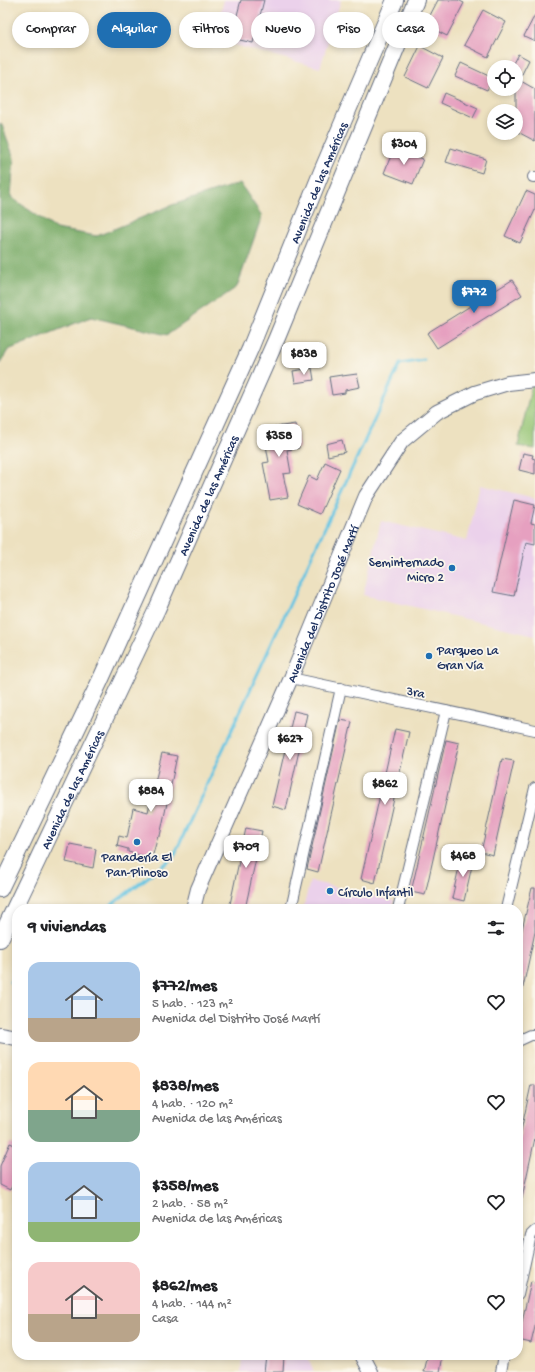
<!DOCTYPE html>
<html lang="es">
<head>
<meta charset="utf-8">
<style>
	:root { --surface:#fff; --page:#f2f2f2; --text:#202124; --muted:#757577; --accent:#1f6fb2 }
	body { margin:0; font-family:"Gochi Hand",sans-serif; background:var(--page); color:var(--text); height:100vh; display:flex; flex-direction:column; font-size:15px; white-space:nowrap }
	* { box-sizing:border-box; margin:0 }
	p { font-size:13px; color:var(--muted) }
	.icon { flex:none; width:22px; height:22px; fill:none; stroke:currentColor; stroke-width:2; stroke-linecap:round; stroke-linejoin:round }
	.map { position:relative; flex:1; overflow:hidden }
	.details { position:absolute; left:12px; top:904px; width:511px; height:456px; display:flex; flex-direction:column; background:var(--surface); border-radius:16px; box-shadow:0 2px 6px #0003 }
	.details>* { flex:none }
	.top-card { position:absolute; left:12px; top:12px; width:511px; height:36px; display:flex; gap:8px }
	.buttons { position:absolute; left:487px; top:60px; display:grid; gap:8px }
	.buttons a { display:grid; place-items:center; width:36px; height:36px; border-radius:50%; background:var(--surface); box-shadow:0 2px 6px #0003; font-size:20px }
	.price { position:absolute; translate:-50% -34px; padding:0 9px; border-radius:8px; background:#fff; color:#222; font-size:13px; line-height:26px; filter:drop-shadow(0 1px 2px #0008) }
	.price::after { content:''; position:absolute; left:50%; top:24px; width:12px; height:9px; margin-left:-6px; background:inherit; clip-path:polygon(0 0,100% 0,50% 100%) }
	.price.current { background:var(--accent); color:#fff }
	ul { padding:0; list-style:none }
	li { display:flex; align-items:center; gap:12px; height:100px; padding:0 16px }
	li span { display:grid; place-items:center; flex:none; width:112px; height:80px; border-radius:12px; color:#555 }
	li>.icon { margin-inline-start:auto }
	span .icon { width:48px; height:48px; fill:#fffc; stroke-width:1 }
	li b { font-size:17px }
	h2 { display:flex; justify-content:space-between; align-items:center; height:48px; padding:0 16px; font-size:17px }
	.chip { padding:0 14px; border-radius:18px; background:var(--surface); box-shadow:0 2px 6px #0003; font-size:14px; line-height:36px }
	.chip.current { background:var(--accent); color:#fff }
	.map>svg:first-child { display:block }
	.built { fill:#ebd1eb }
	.green { fill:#95c574; stroke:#587a69 }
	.forest { fill:#78aa66; stroke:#4a6c62 }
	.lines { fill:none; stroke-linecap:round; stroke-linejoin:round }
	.stream { stroke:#64c4e2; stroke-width:3 }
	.building { fill:#e6a0c0 }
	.minor-casing { stroke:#646d80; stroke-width:12 }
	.secondary-casing { stroke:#646d80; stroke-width:16 }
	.primary-casing { stroke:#646d80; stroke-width:18 }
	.minor { stroke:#fff; stroke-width:10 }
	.secondary { stroke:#fff; stroke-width:14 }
	.primary { stroke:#fff; stroke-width:16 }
	.poi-dot { fill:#1f6fb2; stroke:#fbf7ec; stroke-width:1.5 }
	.labels { text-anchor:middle; stroke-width:3.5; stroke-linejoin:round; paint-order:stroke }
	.street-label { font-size:13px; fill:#1b2f5e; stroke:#fbf7ec }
	.poi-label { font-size:13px; fill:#1b2f5e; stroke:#fbf7ec; text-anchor:start }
</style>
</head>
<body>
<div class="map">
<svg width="535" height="1372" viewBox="0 0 535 1372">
	<rect width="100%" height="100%" fill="#fbf7ec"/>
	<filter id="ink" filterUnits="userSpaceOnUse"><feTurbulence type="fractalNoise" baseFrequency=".025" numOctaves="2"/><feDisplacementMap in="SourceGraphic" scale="8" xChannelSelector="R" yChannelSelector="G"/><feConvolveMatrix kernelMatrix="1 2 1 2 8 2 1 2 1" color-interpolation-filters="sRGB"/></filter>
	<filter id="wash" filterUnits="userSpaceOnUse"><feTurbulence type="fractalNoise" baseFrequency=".012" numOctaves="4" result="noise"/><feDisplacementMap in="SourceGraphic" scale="16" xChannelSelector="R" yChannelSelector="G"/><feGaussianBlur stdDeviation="0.9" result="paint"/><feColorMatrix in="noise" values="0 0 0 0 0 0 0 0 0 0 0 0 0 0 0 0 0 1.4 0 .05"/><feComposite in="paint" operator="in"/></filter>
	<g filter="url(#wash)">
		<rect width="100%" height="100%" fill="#ede1c0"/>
		<g class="built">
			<polygon points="224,0 341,0 320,68 213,39"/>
			<polygon points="480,485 535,498 535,635 363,595 381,521 467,541"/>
			<polygon points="310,881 394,901 392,909 303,909"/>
			<polygon points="242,1355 307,1355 314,1372 241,1372"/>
		</g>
		<polygon class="green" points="532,384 535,385 535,449 518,446"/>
		<polygon class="forest" points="0,123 2,125 14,158 11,197 56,229 97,236 172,205 240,183 262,216 237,287 167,335 91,317 8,350 0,364"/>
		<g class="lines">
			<g class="stream">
				<polyline points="106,909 173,858 400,364 424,360"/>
				<polyline points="10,982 17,976"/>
			</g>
		</g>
		<g id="blocks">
			<g class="building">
				<polygon points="241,0 264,0 253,43 231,38"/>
				<polygon points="438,0 458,0 464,3 447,36 425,25"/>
				<polygon points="483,10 506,22 488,57 464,45"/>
				<polygon points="535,15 535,41 524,36"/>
				<polygon points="420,46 443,58 428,88 405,77"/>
				<polygon points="518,54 529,60 519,80 535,89 535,141 516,131 516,67 511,67"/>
				<polygon points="461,63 493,78 487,90 455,76"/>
				<polygon points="444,93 478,108 473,118 440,103"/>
				<polygon points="394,148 423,159 413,184 384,173"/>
				<polygon points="451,148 486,159 482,173 446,162"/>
				<polygon points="526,191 535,195 535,210 520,243 505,236"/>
				<polygon points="512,280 522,295 437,348 427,333"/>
				<polygon points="312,368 314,380 295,383 293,371"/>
				<polygon points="357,374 360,387 345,390 345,393 332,395 329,377 342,375 342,376"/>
				<polygon points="295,424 299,448 287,450 291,473 283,474 288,497 270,500 263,463 269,462 263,429"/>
				<polygon points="342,440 345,452 328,456 326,444"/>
				<polygon points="523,453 533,455 532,458 535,459 535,474 519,470"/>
				<polygon points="325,462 340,469 320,514 297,504 309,476 317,480"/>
				<polygon points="514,500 535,505 531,523 535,524 535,544 526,542 514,596 493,592"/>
				<polygon points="294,711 307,714 286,810 272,806"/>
				<polygon points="340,720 352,722 318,872 307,869"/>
				<polygon points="395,729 409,732 375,883 361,879"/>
				<polygon points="446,740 459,743 425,895 411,892"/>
				<polygon points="162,753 177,756 160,836 158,836 152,858 128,852 128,849 117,846 119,836 127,838 133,808 148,812"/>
				<polygon points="502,759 514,761 493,855 481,852"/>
				<polygon points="246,828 262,831 245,909 229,909"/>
				<polygon points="70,844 96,849 93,868 66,862"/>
				<polygon points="462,854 474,857 464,901 452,898"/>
				<polygon points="532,888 535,888 535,932 522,992 518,992 518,946"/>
				<polygon points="531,1085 535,1085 535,1138 522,1198 518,1197 518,1145"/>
				<polygon points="10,1143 17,1146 17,1175 10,1190 0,1185 0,1166"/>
				<polygon points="531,1281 535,1282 535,1327 531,1343 518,1340"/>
				<polygon points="266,1355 284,1355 283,1372 264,1372"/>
				<polygon points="428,1355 443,1355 440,1372 424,1372"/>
			</g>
		</g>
	</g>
	<g filter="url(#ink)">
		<use href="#blocks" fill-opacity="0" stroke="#646d80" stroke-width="1"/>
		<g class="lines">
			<g class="minor-casing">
				<g id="minor">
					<polyline points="533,177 535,177"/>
					<polyline points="291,678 535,730"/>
					<polyline points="291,909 341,688"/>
					<polyline points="398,909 446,711"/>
					<polyline points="506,909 535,788"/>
					<polyline points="518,1041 531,1035 535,1035"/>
					<polyline points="518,1294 531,1235 535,1231"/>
					<polyline points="501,1372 504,1355"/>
				</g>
			</g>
			<g class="secondary-casing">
				<g id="secondary">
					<path id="s1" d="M193,909L198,889L291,678L366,496L402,441L437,412L475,393L508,383L535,380"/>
					<polyline points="0,1035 17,1038"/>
					<polyline points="362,1355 371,1372"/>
				</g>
			</g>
			<g class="primary-casing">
				<g id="primary">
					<path id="s2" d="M0,889L100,681L250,349L322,171L395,0"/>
					<path id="s3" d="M0,939L157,609L276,340L416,0"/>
				</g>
			</g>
			<use href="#minor" class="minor"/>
			<use href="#secondary" class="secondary"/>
			<use href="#primary" class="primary"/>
		</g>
	</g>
	<g class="poi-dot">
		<circle cx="452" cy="568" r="4"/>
		<circle cx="429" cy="656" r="4"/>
		<circle cx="137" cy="842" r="4"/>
		<circle cx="330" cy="891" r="4"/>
	</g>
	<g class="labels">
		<g class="street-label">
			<text dy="5" stroke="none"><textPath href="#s2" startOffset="775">Avenida de las Américas</textPath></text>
			<text dy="5" stroke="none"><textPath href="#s3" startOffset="490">Avenida de las Américas</textPath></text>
			<text dy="5" stroke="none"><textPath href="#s1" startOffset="332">Avenida del Distrito José Martí</textPath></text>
			<text transform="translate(416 691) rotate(12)" y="5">3ra</text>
			<text dy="5" stroke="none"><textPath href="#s3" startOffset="166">Avenida de las Américas</textPath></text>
		</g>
		<g class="poi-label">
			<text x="444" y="566" text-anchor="end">Seminternado<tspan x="444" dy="15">Micro 2</tspan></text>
			<text x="437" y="654">Parqueo La<tspan x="437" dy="15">Gran Vía</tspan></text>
			<text x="137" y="861" text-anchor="middle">Panadería El<tspan x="137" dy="15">Pan-Plinoso</tspan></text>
			<text x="338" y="896">Círculo Infantil</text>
		</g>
	</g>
</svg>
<div class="buttons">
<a><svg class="icon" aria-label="locate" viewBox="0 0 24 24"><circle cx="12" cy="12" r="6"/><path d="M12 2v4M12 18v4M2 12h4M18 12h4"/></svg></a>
<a><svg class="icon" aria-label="layers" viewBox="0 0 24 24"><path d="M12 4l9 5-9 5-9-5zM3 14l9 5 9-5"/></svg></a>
</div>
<b class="price" style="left:404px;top:166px">$304</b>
<b class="price current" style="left:474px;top:314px">$772</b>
<b class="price" style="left:304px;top:376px">$838</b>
<b class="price" style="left:279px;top:458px">$358</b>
<b class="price" style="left:290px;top:761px">$627</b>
<b class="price" style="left:385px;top:806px">$862</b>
<b class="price" style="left:151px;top:813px">$884</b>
<b class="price" style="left:246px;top:869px">$709</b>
<b class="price" style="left:463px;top:878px">$468</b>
<div class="top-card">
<a class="chip">Comprar</a>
<a class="chip current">Alquilar</a>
<a class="chip">Filtros</a>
<a class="chip">Nuevo</a>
<a class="chip">Piso</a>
<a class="chip">Casa</a>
</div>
<section class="details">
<h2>9 viviendas<svg class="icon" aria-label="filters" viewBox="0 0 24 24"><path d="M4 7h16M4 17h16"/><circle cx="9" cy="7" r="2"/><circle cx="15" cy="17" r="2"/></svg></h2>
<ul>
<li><span style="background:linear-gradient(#a9c7e8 70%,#b9a48a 0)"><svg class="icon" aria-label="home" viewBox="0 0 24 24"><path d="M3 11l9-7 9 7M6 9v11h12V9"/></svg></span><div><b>$772/mes</b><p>5 hab. · 123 m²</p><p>Avenida del Distrito José Martí</p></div><svg class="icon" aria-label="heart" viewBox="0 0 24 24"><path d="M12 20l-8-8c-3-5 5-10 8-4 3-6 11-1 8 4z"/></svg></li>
<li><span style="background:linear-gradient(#ffd9b3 60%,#7fa58c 0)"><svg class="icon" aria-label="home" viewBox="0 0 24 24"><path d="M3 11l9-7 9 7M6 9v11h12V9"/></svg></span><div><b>$838/mes</b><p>4 hab. · 120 m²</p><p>Avenida de las Américas</p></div><svg class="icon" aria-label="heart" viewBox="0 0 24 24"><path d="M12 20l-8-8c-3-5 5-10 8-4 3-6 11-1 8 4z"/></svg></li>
<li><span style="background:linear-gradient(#a9c7e8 75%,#8fb573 0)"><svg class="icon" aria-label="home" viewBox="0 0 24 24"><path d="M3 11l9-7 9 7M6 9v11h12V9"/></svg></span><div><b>$358/mes</b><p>2 hab. · 58 m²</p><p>Avenida de las Américas</p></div><svg class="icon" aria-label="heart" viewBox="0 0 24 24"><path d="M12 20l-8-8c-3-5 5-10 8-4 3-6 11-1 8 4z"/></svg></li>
<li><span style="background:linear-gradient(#f6c9c9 65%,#b9a48a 0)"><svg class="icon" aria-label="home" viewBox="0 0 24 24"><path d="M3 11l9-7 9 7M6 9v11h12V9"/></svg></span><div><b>$862/mes</b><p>4 hab. · 144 m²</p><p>Casa</p></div><svg class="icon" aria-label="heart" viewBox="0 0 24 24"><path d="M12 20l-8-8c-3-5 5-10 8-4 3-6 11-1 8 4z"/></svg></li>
</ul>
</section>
</div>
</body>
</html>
